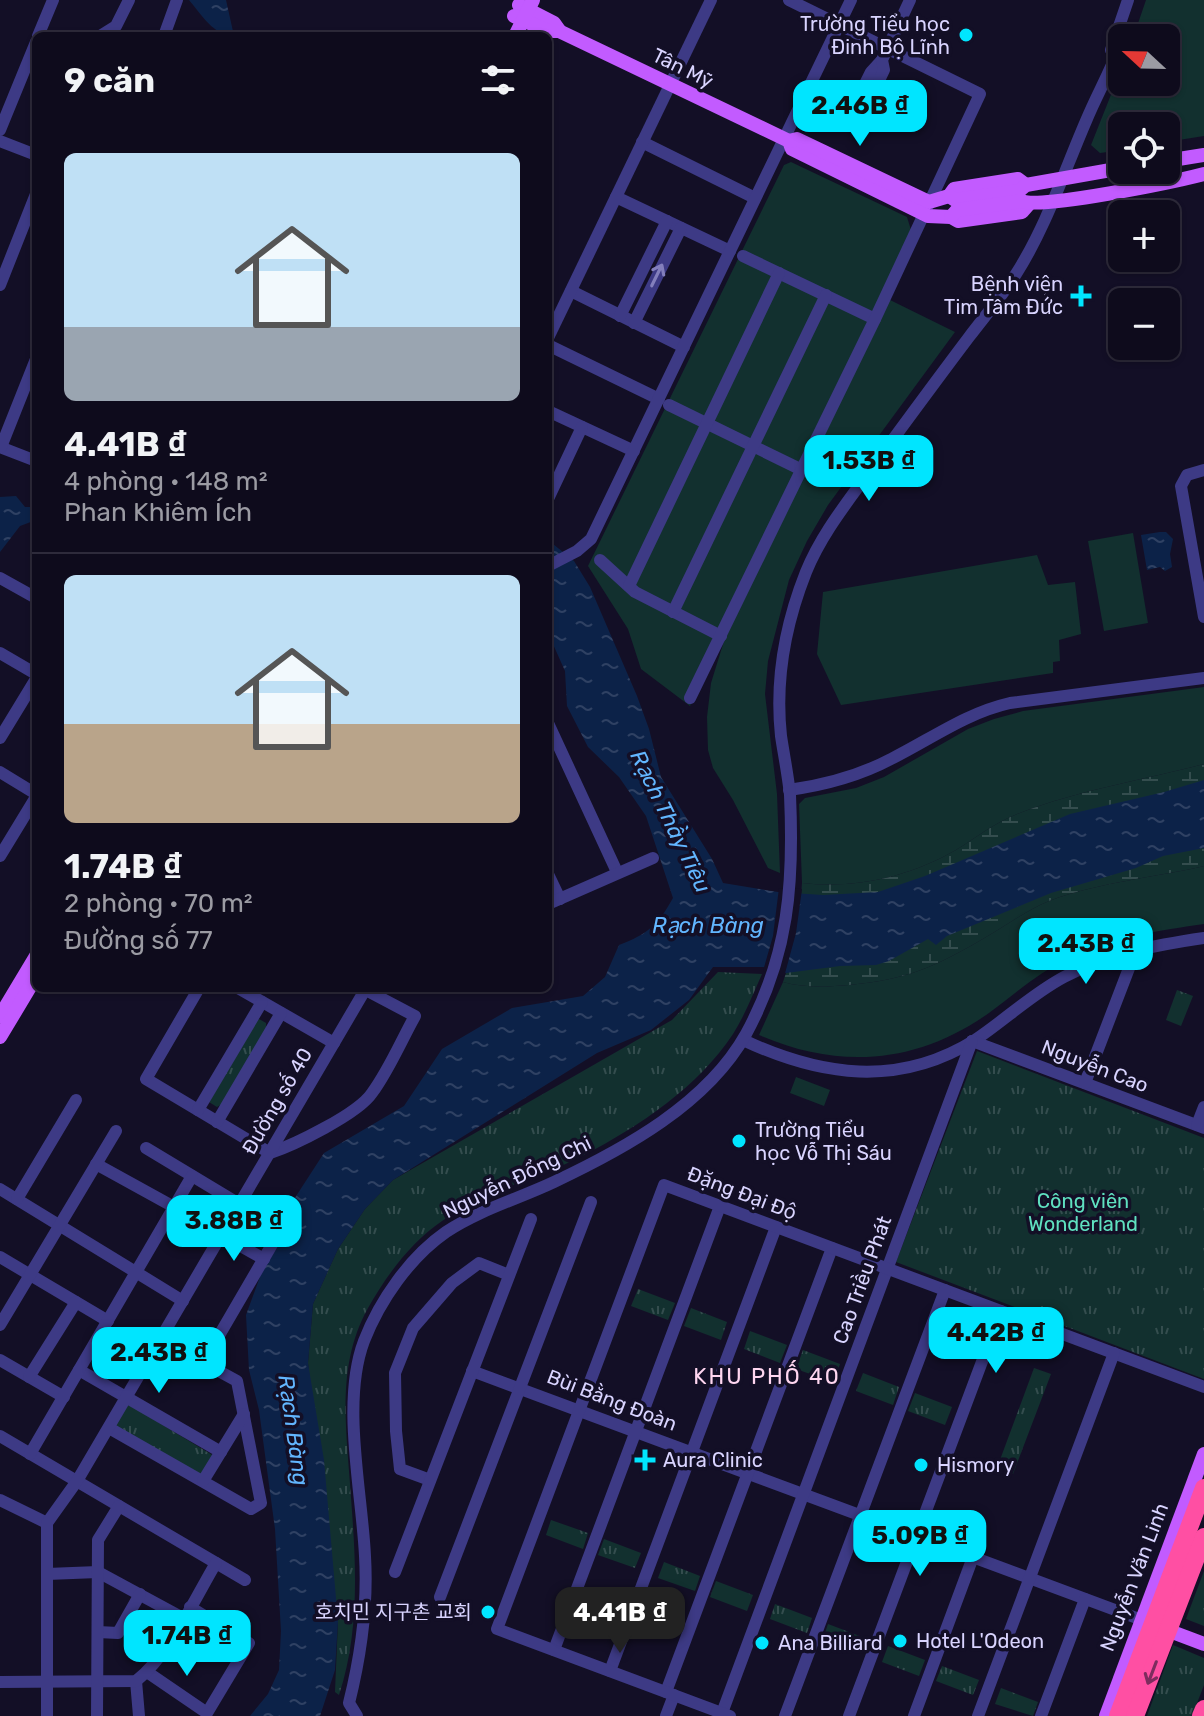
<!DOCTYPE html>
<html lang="vi">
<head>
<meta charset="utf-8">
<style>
	:root { --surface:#0e0b1c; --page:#1c1929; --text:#f1f3f6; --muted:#9b9ba3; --line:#2e2b3b; --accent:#00e5ff }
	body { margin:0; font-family:Rubik,"Noto Sans KR",sans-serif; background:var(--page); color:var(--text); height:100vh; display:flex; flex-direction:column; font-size:30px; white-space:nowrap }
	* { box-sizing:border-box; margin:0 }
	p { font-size:26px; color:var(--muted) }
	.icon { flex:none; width:44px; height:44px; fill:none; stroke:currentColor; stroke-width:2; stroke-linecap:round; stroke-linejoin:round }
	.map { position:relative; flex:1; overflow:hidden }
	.drawer { position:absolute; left:32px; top:32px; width:520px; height:960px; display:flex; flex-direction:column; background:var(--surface); border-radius:12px; box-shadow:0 2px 6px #0004,0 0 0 2px var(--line) }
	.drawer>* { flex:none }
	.needle { width:52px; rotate:292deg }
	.fabs { position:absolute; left:1108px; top:24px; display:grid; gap:16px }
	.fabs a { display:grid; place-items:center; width:72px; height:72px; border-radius:12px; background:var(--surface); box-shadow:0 2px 6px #0004,0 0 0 2px var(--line); font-size:40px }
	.price { position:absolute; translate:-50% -68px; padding:0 18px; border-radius:16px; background:var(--accent); color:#111; font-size:26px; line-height:52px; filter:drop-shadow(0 2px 4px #0008) }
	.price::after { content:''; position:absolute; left:50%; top:48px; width:24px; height:18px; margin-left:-12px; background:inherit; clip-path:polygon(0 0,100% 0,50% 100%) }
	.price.selected { background:#222; color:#fff }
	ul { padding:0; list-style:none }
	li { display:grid; align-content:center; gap:16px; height:424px; padding:0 32px }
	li+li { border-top:2px solid var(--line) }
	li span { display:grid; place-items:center; height:248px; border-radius:12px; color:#555 }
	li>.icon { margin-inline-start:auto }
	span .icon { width:144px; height:144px; fill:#fffc; stroke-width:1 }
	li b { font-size:34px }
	h2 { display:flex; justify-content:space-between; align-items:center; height:96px; padding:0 32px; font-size:34px }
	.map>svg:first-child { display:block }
	.green { fill:#12302f }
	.wetland { fill:url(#wetland-marsh) }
	.park { fill:url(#park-tufts) }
	.water { fill:url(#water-ripples) }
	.pier { fill:#130f26 }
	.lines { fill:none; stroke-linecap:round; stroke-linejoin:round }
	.minor { stroke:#3d3a85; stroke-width:12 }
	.major { stroke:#c25bff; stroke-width:14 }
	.highway { stroke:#ff4fa3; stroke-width:18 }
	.oneway { stroke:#837fbc }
	.oneway2 { stroke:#7d2c5e }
	.poi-dot { fill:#00e5ff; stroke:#130f26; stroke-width:3 }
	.labels { text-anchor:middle; stroke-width:7; stroke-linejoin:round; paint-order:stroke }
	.poi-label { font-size:20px; fill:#d9d4ff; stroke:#130f26; text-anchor:start }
	.street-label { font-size:20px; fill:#d9d4ff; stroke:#130f26 }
	.park-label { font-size:20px; fill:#5fe0c0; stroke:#130f26 }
	.water-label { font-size:22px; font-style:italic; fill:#62b6ff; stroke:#130f26 }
	.neighbourhood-label { font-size:22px; letter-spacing:2px; fill:#ffd6f0; stroke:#130f26 }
</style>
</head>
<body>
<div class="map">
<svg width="1204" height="1716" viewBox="0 0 1204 1716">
	<defs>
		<pattern id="wetland-marsh" width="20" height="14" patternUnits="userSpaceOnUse" patternTransform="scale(2)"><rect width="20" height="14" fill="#12302f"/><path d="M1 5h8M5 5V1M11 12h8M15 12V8" fill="none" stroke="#344d4e"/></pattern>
		<pattern id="park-tufts" width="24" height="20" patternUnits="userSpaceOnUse" patternTransform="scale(2)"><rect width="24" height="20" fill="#12302f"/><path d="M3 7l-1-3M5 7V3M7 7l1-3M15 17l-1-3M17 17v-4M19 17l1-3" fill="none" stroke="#344d4e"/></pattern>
		<pattern id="water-ripples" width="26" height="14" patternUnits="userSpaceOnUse" patternTransform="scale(2)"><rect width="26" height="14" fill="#0c2248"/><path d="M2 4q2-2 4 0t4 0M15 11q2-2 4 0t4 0" fill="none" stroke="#2f4163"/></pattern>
	</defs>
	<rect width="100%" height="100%" fill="#130f26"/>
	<g class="green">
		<polygon points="1146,0 1204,0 1204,136 1166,142 1166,126 1122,126 1122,150 1100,153 1091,145 1122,67 1122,82 1166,82 1166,38 1133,38"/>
		<polygon points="791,162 907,217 911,230 888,299 955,332 828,505 807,541 789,580 768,661 765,694 777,794 780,873 768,868 733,800 713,768 708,750 707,717 711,683 724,641 814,454 690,706 641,669 628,629 588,566 784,165"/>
		<polygon points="1133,533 1148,623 1104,631 1088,541"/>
		<polygon points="1037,555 1048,585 1075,582 1081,634 1059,640 1060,661 1053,662 1053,673 841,705 817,654 823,592"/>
		<path d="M1204,687V764C1143,780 1079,790 1020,813C997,821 976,838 956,850C909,877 856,889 802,883L799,804L805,798L856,788L884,777L968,729L994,719L1023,711Z"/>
		<path d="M1204,866V924C1157,931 1112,937 1069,958C1039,972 1015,994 989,1013C917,1064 839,1070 759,1035L783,982C805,988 827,987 849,985C909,979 935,967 986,937C1007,925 1027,910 1049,901C1099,882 1153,878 1204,866Z"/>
		<polygon points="796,1077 830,1090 824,1106 790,1093"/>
	</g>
	<g class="wetland">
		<path d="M1204,764V795L916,891L800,909L802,883C856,889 909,877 956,850C976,838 997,821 1020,813C1079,790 1143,780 1204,764Z"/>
		<path d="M1204,833V866C1153,878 1099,882 1049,901C1027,910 1007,925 986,937C935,967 909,979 849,985C827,987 805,988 783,982L786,973Z"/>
	</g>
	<g class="park">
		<path d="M718,972L762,974C753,994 745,1015 733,1034C698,1087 640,1126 584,1155C538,1179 485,1191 442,1221C411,1242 386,1276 368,1308C335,1367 347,1433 351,1498C356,1564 360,1631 339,1695L335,1692L338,1621L308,1363L313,1304L338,1249L365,1209L393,1180L672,1020Z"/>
		<polygon points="1177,990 1193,996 1181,1026 1166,1020"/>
		<polygon points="259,1019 266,1023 266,1029 222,1104 217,1107 209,1102 253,1022"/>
		<polygon points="977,1051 1204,1138 1204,1379 896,1262"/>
		<polygon points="638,1289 675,1303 668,1320 631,1306"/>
		<polygon points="691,1308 727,1322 721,1340 684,1326"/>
		<polygon points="750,1331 787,1345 780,1363 744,1349"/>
		<polygon points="803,1350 840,1364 833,1382 796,1369"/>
		<polygon points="1034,1368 1051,1374 1013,1474 1002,1467 997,1468"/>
		<polygon points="863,1373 899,1387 893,1405 856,1391"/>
		<polygon points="915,1393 952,1407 945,1425 908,1411"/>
		<polygon points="126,1403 214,1456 201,1476 114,1425"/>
		<polygon points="551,1520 588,1533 583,1549 546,1535"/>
		<polygon points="604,1539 641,1553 635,1568 598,1555"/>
		<polygon points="664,1562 700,1576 695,1591 658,1578"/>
		<polygon points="1204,1571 1204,1626 1186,1619"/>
		<polygon points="716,1581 753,1595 747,1611 710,1597"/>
		<polygon points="775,1604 812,1618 807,1633 770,1619"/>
		<polygon points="828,1624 865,1638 860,1653 823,1639"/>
		<polygon points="1173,1645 1204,1658 1204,1685 1192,1716 1147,1716"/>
		<polygon points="888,1646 925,1660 919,1676 882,1662"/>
		<polygon points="942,1666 979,1680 973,1695 936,1681"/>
		<polygon points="1001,1688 1038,1702 1033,1716 995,1704"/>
	</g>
	<g class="water">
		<path d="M189,0H226L234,36C214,36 201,14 189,0Z"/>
		<polygon points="16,496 25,507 36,507 36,520 20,526 0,552 0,497"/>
		<polygon points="1160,532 1166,532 1173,539 1170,554 1172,567 1165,571 1160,567 1147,570 1141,535"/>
		<path d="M548,540L574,561L590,587L637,696L649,729L661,777L712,859L723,883L778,892L823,895L878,892L925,876L1070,814L1164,792L1204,780V848L1163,856L1136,868L1051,893L947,936L936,945L928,939L889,961L876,965L840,966L786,973L763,967H713L689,1000L651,1030L597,1053L393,1180L365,1209L338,1249L313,1304L308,1363L324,1460L338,1621L335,1670L320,1716H250L268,1694L279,1670L281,1631L275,1529L259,1410L249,1370L246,1315L261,1274L283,1238L278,1224L324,1153L404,1106L442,1049L512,1008L583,996L605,977L619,945C648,934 658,925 673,898L646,816L619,777L588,747L567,706L565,671L548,633Z"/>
	</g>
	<polygon class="pier" points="779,888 802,889 796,933 784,977 763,971 773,936"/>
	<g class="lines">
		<g class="minor">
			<polyline points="38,36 53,0"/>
			<polyline points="100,36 116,26 129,0"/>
			<polyline points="164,36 177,0"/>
			<polyline points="1111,50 1128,0"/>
			<polyline points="853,108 871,72 882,60"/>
			<polyline points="864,112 884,70 882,60 910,0"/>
			<polyline points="0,130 36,42"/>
			<polyline points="0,141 36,155"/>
			<polyline points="642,142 755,198"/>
			<polyline points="616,197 730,251"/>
			<polyline points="743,256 875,319"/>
			<polyline points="0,285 36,194"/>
			<polyline points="571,291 684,347"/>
			<polyline points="620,316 667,221"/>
			<polyline points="634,323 681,228"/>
			<polyline points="548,338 711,0"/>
			<polyline points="548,345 659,399"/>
			<polyline points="669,405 802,470"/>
			<polyline points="548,411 634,451"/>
			<polyline points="0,447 36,461"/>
			<polyline points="1,447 36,359"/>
			<polyline points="1204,470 1187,475 1181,486 1204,617"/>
			<polyline points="548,499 582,427"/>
			<polyline points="600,560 635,592 721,636"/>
			<polyline points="548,566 577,551 591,539 851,0"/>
			<polyline points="0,578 36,598"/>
			<polyline points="629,586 779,273"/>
			<polyline points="673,612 826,295"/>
			<polyline points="0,653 36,674"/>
			<polyline points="690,698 875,319 980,94 789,0"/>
			<polyline points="548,723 617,872"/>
			<polyline points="0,738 36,679"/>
			<polyline points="0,772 36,794"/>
			<path d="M789,790C825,785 859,776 891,759C931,739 966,713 1010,703L1204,678"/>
			<polyline points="0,856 36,797"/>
			<polyline points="548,874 560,899"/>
			<polyline points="548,904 653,858"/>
			<path d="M199,988L146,1079L270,1153C294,1145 358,1114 372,1093C389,1070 401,1041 415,1016L362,988"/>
			<polyline points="238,988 334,1043"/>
			<path d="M743,1040C820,1076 898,1088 975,1040C1005,1020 1032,994 1064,977C1108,954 1156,945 1204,938"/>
			<polyline points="972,1041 1204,1128"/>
			<polyline points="1085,1083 1136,950"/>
			<polyline points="198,1110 262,1002"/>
			<polyline points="217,1122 281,1013"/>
			<polyline points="1197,1125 1204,1107"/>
			<polyline points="146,1148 239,1204"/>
			<polyline points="96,1164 174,1207"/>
			<polyline points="0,1189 183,1301"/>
			<polyline points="17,1199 76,1100"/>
			<polyline points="221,1235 264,1259"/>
			<polyline points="0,1257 108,1321"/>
			<polyline points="0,1325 116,1131"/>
			<polyline points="0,1360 64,1397"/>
			<polyline points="203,1363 277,1236"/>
			<polyline points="79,1370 221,1452"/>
			<polyline points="472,1371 1142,1620"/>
			<polyline points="29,1377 76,1302"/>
			<polyline points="109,1428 251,1509 261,1503 237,1381 160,1339"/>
			<polyline points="0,1436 245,1580"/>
			<polyline points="30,1454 192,1176"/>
			<polyline points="430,1480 400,1469 396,1431 395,1373 413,1328 452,1283 479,1263 509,1275"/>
			<polyline points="203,1481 244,1414"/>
			<polyline points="0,1500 47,1523"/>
			<polyline points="395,1572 531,1219"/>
			<polyline points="47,1574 98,1572 183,1618"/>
			<polyline points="440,1597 591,1202"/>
			<polyline points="98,1632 118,1633 140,1594"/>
			<polyline points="554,1650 720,1206"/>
			<polyline points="610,1671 776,1227"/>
			<polyline points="147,1672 207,1713 249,1643 190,1607"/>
			<polyline points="136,1681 139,1716"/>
			<path d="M0,1682L136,1681C170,1654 194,1600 216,1563"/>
			<polyline points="666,1692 832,1248"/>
			<polyline points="722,1713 972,1041"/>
			<polyline points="47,1716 47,1523 77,1481 365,990 369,988"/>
			<polyline points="97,1716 98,1540 119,1506"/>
			<path d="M357,1716L349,1703C361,1655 368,1606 365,1556C362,1492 341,1402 364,1341C380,1300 410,1257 446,1232C479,1210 518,1199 554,1182C624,1149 707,1104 746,1034C789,955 794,883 790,795C788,775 784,756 781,736C775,680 785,625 806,572C821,535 846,504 869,472C902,427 935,382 969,337C985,316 1002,296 1016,274C1046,227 1064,172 1086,121C1097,94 1112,69 1122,40"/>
			<polyline points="666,1716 674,1695"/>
			<polyline points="730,1716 497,1629 664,1185 1204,1387"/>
			<polyline points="785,1716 945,1290"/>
			<polyline points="849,1716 1001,1311"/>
			<polyline points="914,1716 973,1557"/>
			<polyline points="978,1716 1114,1353"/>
			<polyline points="1041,1716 1085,1599"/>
		</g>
		<g class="major">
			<polyline points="519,5 554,23 559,30"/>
			<polyline points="514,16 548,31 559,31 789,141 792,149 928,216 951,217 958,221 1022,212 1029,204"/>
			<polyline points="515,36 533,0"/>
			<polyline points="789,141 797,139 929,202 949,196 954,189 1018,179 1026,185"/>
			<polyline points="1166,161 1204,155"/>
			<polyline points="949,196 955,200 1019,191 1026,185 1122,168"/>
			<path d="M951,217L957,210L1022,201C1039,210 1177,181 1204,174"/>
			<polyline points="0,1016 36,956"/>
			<polyline points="0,1037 36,977"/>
			<polyline points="1159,1627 1204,1644"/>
			<polyline points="1106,1716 1204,1454"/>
		</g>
		<g class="highway">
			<polyline points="1118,1716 1204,1488"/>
			<polyline points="1135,1716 1204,1537"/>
			<polyline points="1201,1716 1204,1709"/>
		</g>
	</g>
	<defs><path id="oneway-shaft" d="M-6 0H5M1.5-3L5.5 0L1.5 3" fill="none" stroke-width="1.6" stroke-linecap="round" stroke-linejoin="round" transform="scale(2)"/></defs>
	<use class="oneway" href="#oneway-shaft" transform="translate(657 275) rotate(-64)"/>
	<use class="oneway2" href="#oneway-shaft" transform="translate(1152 1673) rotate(111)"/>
	<g class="poi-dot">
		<circle cx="966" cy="35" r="8"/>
		<path d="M1077 284h8v8h8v8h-8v8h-8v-8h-8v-8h8z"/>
		<circle cx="739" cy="1141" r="8"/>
		<path d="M641 1448h8v8h8v8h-8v8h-8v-8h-8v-8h8z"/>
		<circle cx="921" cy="1465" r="8"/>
		<circle cx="488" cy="1612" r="8"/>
		<circle cx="900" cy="1641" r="8"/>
		<circle cx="762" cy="1643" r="8"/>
	</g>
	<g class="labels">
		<g class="poi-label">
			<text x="950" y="31" text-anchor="end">Trường Tiểu học<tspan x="950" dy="23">Đinh Bộ Lĩnh</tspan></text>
			<text x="1063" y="291" text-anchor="end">Bệnh viện<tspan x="1063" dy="23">Tim Tâm Đức</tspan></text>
			<text x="755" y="1137">Trường Tiểu<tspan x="755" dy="23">học Vỗ Thị Sáu</tspan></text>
			<text x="663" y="1467">Aura Clinic</text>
			<text x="937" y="1472">Hismory</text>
			<text x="472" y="1619" text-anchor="end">호치민 지구촌 교회</text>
			<text x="916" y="1648">Hotel L'Odeon</text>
			<text x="778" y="1650">Ana Billiard</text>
		</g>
		<g class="street-label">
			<text transform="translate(683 68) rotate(26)" y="7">Tân Mỹ</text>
			<text transform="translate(1095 1066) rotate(21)" y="7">Nguyễn Cao</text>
			<text transform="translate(277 1101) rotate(-60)" y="7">Đường số 40</text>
			<text transform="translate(517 1177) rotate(-26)" y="7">Nguyễn Đổng Chi</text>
			<text transform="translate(742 1193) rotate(21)" y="7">Đặng Đại Độ</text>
			<text transform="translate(862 1280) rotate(-70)" y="7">Cao Triều Phát</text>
			<text transform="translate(612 1400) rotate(21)" y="7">Bùi Bằng Đoàn</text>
			<text transform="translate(1134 1577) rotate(-69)" y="7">Nguyễn Văn Linh</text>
		</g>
		<g class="park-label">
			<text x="1083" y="1208">Công viên<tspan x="1083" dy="23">Wonderland</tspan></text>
		</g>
		<g class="water-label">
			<text transform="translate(671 821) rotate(64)" y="8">Rạch Thầy Tiêu</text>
			<text x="708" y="933">Rạch Bàng</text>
			<text transform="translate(294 1430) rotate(82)" y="8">Rạch Bàng</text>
		</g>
		<g class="neighbourhood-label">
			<text x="767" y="1384">KHU PHỐ 40</text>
		</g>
	</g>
</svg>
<div class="fabs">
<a><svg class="needle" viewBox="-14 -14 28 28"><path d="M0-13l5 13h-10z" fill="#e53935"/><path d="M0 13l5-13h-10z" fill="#9b9ba3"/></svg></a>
<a><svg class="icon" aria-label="locate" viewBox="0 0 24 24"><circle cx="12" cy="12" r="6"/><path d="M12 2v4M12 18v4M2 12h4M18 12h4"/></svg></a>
<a>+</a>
<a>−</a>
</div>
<b class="price" style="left:860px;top:148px">2.46B ₫</b>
<b class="price" style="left:869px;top:503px">1.53B ₫</b>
<b class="price" style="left:1086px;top:986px">2.43B ₫</b>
<b class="price" style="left:234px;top:1263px">3.88B ₫</b>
<b class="price" style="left:996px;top:1375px">4.42B ₫</b>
<b class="price" style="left:159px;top:1395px">2.43B ₫</b>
<b class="price" style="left:920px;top:1578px">5.09B ₫</b>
<b class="price selected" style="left:620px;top:1655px">4.41B ₫</b>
<b class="price" style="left:187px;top:1678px">1.74B ₫</b>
<section class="drawer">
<h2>9 căn<svg class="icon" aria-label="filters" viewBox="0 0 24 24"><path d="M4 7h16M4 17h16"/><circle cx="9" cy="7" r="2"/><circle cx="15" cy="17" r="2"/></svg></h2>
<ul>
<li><span style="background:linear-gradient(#bfe0f5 70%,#9aa5b1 0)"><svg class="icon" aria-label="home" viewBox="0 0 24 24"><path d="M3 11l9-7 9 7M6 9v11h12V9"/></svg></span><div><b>4.41B ₫</b><p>4 phòng · 148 m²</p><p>Phan Khiêm Ích</p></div></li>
<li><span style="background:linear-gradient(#bfe0f5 60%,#b9a48a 0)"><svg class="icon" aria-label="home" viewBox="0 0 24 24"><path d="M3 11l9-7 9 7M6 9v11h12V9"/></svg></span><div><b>1.74B ₫</b><p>2 phòng · 70 m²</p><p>Đường số 77</p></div></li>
</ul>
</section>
</div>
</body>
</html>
